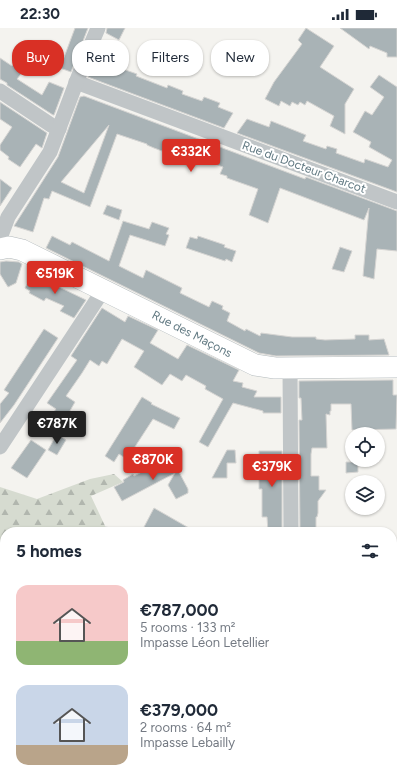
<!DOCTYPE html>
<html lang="en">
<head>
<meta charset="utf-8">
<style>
	:root { --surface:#fff; --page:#f2f2f3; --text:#1f2937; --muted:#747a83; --accent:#d93025 }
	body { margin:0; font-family:Figtree,sans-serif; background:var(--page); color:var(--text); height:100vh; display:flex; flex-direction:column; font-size:15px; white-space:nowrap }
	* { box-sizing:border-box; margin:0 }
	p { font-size:13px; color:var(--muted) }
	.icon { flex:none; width:22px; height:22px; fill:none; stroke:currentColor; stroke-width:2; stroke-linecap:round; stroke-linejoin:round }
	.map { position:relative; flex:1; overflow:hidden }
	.panel { position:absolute; left:0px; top:499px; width:397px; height:256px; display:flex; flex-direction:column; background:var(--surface); border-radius:16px 16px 0 0; box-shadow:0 1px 3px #0004 }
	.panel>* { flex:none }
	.hud { position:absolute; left:12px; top:12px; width:373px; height:36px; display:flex; gap:8px }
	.controls { position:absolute; left:345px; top:399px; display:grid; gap:8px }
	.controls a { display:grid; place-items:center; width:40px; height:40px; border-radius:50%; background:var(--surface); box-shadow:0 1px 3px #0004; font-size:20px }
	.price { position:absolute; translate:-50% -34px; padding:0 9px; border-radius:4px; background:var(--accent); color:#fff; font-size:13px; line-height:26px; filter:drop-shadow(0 1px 2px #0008) }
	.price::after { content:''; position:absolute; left:50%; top:24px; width:12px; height:9px; margin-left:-6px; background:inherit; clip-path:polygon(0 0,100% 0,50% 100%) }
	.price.current { background:#222; color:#fff }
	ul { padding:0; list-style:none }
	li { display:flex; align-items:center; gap:12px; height:100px; padding:0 16px }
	li span { display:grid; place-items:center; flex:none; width:112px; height:80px; border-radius:12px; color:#555 }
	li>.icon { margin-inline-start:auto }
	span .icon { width:48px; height:48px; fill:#fffc; stroke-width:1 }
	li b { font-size:17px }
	h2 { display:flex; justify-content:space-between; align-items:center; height:48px; padding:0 16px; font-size:17px }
	.chip { padding:0 14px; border-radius:16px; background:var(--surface); box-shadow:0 1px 3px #0004; font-size:14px; line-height:36px }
	.chip.current { background:var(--accent); color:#fff }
	.status { display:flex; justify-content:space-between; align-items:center; height:28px; padding:0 20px; background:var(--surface); direction:ltr }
	.status svg { height:11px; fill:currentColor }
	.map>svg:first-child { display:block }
	.built { fill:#e4e5e3 }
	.green { fill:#d6dbd0 }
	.forest { fill:url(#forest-firs) }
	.building { fill:#a9b3b6; stroke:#d5d4d2; fill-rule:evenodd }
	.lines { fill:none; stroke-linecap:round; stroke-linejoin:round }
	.secondary-casing { stroke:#b2b9bc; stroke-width:22 }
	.path { stroke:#babdbe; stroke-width:2.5; stroke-dasharray:2 2; stroke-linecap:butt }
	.lane { stroke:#c0c5c7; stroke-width:8 }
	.street { stroke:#c0c5c7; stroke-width:15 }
	.secondary { stroke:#fff; stroke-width:21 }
	.labels { text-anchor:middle; stroke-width:4; stroke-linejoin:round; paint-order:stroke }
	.street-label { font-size:12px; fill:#617982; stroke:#fff }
</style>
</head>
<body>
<div class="status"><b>22:30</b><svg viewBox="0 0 49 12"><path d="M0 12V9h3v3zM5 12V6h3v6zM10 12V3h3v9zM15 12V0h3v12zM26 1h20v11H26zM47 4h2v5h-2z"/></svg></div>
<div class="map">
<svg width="397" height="755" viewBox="0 0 397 755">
	<defs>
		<pattern id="forest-firs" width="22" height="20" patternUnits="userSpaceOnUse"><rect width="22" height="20" fill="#d6dbd0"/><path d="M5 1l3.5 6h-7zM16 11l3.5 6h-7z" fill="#b1b6ae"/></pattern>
	</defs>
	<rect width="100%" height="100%" fill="#f4f3ef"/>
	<polygon class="built" points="0,460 122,504 5,504 5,750 392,750 392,516 397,516 397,755 0,755"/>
	<polygon class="green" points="0,736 5,736 5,750 65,750 65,755 0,755"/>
	<g class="forest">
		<polygon points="114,446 123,454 91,468 106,500 153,504 5,504 5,569 0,569 0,459 37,471 90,451"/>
		<polygon points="392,525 397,525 397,559 392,560"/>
		<polygon points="229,750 262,750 261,755 229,755"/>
	</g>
	<g class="building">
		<polygon points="75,0 88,0 71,44 60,40"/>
		<polygon points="107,0 125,0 119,12 106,5"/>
		<polygon points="306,0 334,18 320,39 354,61 345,76 345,106 330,98 334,88 307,73 305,77 300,74 298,77 292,74 290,78 281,73 279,78 265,71 274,54 302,16 298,12"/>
		<polygon points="340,0 397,0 397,29 387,29 387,25 370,18 369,21"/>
		<polygon points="20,27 31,33 17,51 42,67 49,54 64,60 54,87 53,87 7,57 7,55 0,51 0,30 12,38"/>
		<polygon points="100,33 137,46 136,48 167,60 168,57 183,63 182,66 202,73 204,69 220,75 218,79 233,85 224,100 88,49 92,39 97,41"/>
		<polygon points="379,47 397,59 397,164 237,105 247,91 269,99 271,93 306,107 303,113 326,121 327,118 337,121 336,125 364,135 365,131 388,139 392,132 369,119 371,114 353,104 365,83 372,87 384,69 370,59"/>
		<path d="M84,68L305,151L306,149L397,183V223L377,221L374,251L363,248L369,180L364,192L280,160L268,195L249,187L258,161L227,150V148L220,146L223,139L204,132L203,135L193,132L192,133L162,122V123L154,120L147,117V116L117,106L90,179L52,163L49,171L44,170L33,204L14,198L58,129L80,69ZM109,97L84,165L61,154Z"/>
		<polygon points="0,74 47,105 42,120 36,116 20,139 8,131 9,129 0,122 0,117 12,99 0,91"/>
		<polygon points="0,151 12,160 0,178"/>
		<polygon points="107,177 122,182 119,192 103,186"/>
		<polygon points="123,193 149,201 152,194 169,200 166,206 169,207 165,218 130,207 119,238 143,250 146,242 182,260 180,265 209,279 212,273 223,278 222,281 230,285 227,293 245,303 246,301 260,308 261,305 292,309 316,309 316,311 325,312 355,311 355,307 369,307 369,312 384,311 389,327 276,328 259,325 46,220 52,208 70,217 72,214 109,233"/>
		<polygon points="198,208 225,217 224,219 236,223 232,234 226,231 225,233 186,220 190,209 197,211"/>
		<polygon points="340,219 352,223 344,244 332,241"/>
		<polygon points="6,233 19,234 22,236 16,255 8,259 0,246 0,234"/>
		<polygon points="32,246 86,272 74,290 60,283 64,278 46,270 44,273 29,265 30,263 25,260"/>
		<polygon points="102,280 125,294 128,288 158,302 150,315 178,331 187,317 239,342 233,353 243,355 242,359 257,363 254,369 281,369 281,385 263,385 263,383 233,375 208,419 199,414 223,371 205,361 206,358 186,347 182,353 170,346 162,357 134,339 144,323 122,311 107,336 102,333 99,338 90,332 82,345 66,368 75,374 67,388 65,387 60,394 51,388 56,381 47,375 77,332 71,328"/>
		<polygon points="44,301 58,310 14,377 0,395 0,376 9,365 4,362"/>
		<polygon points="393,352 393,367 397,367 396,401 352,402 351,376 331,376 331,383 330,383 330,387 326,386 327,420 312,420 311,426 311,448 319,448 319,462 326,462 318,473 318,485 317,489 316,489 316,502 300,502 299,392 302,392 301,370 299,370 299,353"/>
		<polygon points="142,369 152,375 151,376 180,390 174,401 153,391 127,431 119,426 114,434 105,428"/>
		<polygon points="57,406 66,412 57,427 48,422"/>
		<polygon points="31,412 46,422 27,450 11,440"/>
		<polygon points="227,422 235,422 236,435 227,435 227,450 212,450"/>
		<polygon points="259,423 282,423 282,504 268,504 267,489 262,489 262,461 259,461"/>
		<polygon points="171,429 188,461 188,465 176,471 168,457 175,445 122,473 114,459 124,454 123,452 133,446 134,448"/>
		<polygon points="346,434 358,434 358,444 346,445"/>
		<polygon points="154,480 196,504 153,504 144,499"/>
	</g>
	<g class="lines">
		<g class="secondary-casing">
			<polyline id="secondary" points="0,221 9,219 22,222 255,337 275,340 397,339"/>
		</g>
		<g class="path">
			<polyline points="0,726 5,726"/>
			<polyline points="75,750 75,755"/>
		</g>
		<g class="lane">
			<polyline points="0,574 5,574"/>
			<polyline points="117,755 117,750"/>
			<polyline points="224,755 224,750"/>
		</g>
		<g class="street">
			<polyline points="76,54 397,174"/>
			<polyline points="0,63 51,97 59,101"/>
			<polyline points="0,210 8,189 50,124 87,26 98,0"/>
			<polyline points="290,339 291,504"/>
			<polyline points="0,419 98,270 102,262"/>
		</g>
		<use href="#secondary" class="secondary"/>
	</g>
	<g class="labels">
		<g class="street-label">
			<text transform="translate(304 139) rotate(20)" y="4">Rue du Docteur Charcot</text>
			<text transform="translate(192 306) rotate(27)" y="4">Rue des Maçons</text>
		</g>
	</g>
</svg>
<div class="controls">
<a><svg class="icon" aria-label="locate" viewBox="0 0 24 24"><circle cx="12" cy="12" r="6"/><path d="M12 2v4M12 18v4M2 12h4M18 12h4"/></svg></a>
<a><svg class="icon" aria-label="layers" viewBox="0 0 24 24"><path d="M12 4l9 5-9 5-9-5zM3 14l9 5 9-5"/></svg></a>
</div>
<b class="price" style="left:191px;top:145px">€332K</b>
<b class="price" style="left:55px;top:267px">€519K</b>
<b class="price current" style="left:57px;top:417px">€787K</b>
<b class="price" style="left:153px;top:453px">€870K</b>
<b class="price" style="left:272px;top:460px">€379K</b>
<div class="hud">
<a class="chip current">Buy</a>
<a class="chip">Rent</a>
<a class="chip">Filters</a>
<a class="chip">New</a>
</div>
<section class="panel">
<h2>5 homes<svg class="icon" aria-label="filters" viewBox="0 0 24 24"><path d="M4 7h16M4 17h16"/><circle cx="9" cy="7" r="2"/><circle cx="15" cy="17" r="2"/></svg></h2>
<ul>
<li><span style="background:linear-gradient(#f6c9c9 70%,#8fb573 0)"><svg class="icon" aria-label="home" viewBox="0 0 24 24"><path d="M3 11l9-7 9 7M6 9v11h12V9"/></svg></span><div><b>€787,000</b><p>5 rooms · 133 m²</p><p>Impasse Léon Letellier</p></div></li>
<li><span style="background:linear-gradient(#c9d6e8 75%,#b9a48a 0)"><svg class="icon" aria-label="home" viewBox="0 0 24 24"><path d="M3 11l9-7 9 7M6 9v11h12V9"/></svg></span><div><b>€379,000</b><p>2 rooms · 64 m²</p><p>Impasse Lebailly</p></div></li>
</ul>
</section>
</div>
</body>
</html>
